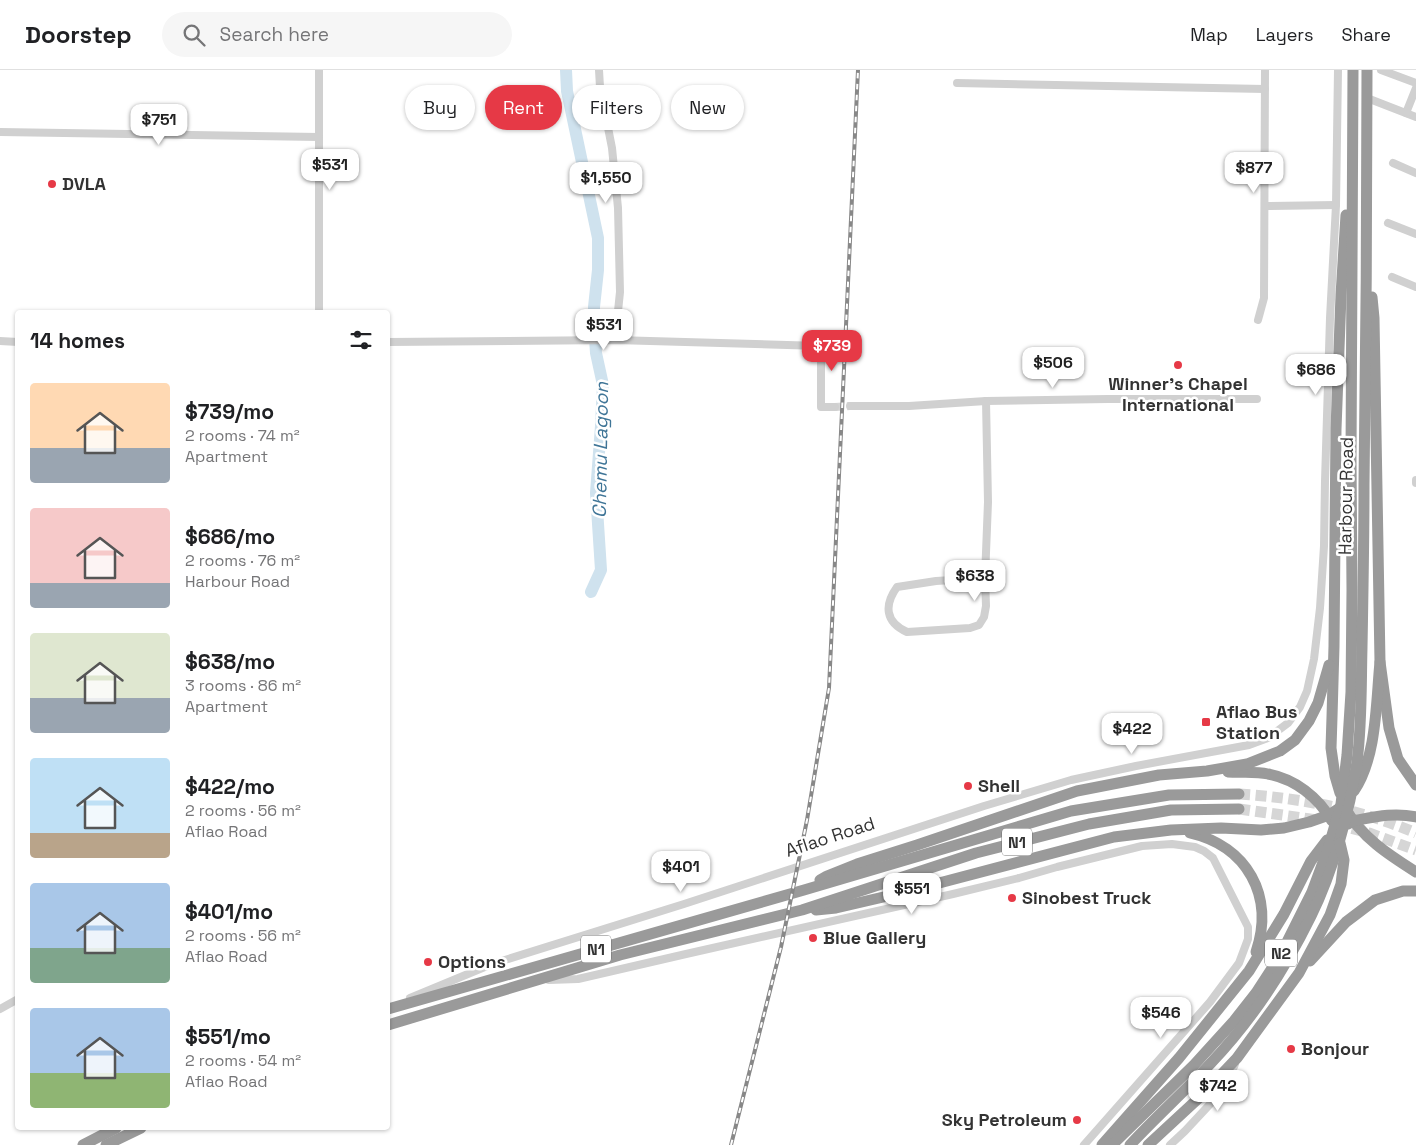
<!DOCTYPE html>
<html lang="en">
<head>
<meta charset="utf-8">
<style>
	:root { --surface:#fff; --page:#f6f6f6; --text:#202124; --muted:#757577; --line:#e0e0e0; --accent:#e63946 }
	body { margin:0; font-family:"Space Grotesk",sans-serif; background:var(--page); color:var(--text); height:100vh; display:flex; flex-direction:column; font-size:19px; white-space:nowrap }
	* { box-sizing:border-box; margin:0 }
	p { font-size:16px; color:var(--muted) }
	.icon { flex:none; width:28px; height:28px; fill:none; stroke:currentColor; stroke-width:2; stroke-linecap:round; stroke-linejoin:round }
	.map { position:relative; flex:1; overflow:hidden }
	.details { position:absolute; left:15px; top:240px; width:375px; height:820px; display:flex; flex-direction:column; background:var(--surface); border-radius:5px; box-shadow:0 1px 4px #0004 }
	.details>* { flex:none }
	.guide { position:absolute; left:405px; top:15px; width:475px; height:45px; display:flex; gap:10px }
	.price { position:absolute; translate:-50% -42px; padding:0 11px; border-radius:10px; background:#fff; color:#222; font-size:16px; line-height:32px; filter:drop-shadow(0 1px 2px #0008) }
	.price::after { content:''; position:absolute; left:50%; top:30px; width:15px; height:11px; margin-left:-8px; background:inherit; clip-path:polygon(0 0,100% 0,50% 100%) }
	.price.selected { background:var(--accent); color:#fff }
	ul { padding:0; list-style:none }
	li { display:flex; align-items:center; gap:15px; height:125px; padding:0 15px }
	li span { display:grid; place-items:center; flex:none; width:140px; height:100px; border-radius:5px; color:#555 }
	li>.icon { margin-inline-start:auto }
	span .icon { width:60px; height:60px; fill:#fffc; stroke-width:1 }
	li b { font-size:21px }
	h2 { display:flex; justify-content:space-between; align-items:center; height:60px; padding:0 15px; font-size:21px }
	.chip { padding:0 18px; border-radius:22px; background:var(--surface); box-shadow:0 1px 4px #0004; font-size:18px; line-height:45px }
	.chip.selected { background:var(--accent); color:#fff }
	header { display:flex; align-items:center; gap:30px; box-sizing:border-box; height:70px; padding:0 25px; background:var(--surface); border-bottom:1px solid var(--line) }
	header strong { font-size:24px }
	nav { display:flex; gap:28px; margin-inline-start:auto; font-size:18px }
	.search { width:350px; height:45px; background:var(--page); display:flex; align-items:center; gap:12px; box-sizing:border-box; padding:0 18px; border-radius:28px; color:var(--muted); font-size:19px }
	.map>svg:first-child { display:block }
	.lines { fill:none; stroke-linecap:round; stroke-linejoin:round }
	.river { stroke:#cfe2ee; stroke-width:12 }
	.minor-tunnel { stroke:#d6d6d6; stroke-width:8; stroke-dasharray:8 4; stroke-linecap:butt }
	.highway-tunnel { stroke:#d6d6d6; stroke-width:11; stroke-dasharray:11 5.5; stroke-linecap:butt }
	.minor { stroke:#d0d0d0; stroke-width:8 }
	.highway { stroke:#9a9a9a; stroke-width:11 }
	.rail-casing { stroke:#888; stroke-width:4 }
	.rail { stroke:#fff; stroke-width:2; stroke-dasharray:5.5; stroke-linecap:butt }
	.poi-dot { fill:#e63946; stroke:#fff; stroke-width:2 }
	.labels { text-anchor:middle; stroke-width:5; stroke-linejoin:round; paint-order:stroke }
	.shield { fill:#fff; stroke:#707070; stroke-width:1 }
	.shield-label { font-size:16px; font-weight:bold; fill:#333 }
	.poi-label { font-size:18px; font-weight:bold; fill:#333; stroke:#fff; text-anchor:start }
	.street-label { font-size:18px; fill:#333; stroke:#fff }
	.water-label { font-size:19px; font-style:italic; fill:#3f7597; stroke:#fff }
</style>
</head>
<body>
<header>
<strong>Doorstep</strong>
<div class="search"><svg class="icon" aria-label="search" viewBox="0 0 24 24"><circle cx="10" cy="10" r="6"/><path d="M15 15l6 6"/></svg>Search here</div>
<nav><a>Map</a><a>Layers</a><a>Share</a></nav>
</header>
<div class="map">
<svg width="1416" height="1075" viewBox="0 0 1416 1075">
	<rect width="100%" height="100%" fill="#fff"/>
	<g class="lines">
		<polyline class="river" points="566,0 567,21 598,168 598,200 594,237 595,268 596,283 603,315 601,356 596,423 601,500 591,522"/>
		<polyline class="minor-tunnel" points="835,337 850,336"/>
		<g class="highway-tunnel">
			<path d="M1239,724C1301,728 1359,739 1416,763"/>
			<polyline points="1239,739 1318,750"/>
			<polyline points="1336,754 1369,763 1416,780"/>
		</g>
		<g class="minor">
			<polyline points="319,0 319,242"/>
			<polyline points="599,0 600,17 612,78 618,138 620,222 615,270"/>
			<polyline points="1381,0 1416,13"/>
			<polyline points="957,13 1265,19"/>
			<polyline points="1367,28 1416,47"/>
			<polyline points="1406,43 1416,18"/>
			<polyline points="0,62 319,67"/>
			<polyline points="1393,93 1416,103"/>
			<polyline points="1265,136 1336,135"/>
			<polyline points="1388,153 1416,164"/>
			<polyline points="1392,207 1416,217"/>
			<polyline points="1258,250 1264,228 1265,0"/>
			<polyline points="0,271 18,272"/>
			<polyline points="388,272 615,270 821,276 821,337 835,337"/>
			<polyline points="850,336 909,336 986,331 1108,329 1257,329"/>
			<polyline points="1416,410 1416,413"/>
			<path d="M985,508L936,511L897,517C884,535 885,552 907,562L970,558L979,555L984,547L986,536L985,508L988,432L986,331"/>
			<polyline points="549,910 578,909 686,884 953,824 1019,808 1057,797 1142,776 1172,774 1195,777 1204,781 1213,788 1248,857 1248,869 1239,893 1210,932 1084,1075"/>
			<polyline points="410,928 492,894 684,834 984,736 1071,710 1136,696 1249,675 1268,668 1288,653 1300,637 1307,621 1314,589 1320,538 1324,476 1325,411 1330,248 1336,135 1338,0"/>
			<polyline points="0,939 18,929"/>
			<polyline points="1170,1075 1185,1061 1226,1017 1235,994"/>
		</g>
		<g class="highway">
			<polyline points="1372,227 1374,248 1380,592 1389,658 1398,689 1416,715"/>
			<path d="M1228,702C1241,703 1255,701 1268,704C1295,709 1318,727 1332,751"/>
			<path d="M1354,721C1377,687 1376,632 1380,592"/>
			<polyline points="1340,723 1335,706 1331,678 1332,647 1334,576 1336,359 1341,225 1346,145"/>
			<path d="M1345,738C1361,767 1389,785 1416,802"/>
			<path d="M1348,754L1352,751C1374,747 1394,742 1416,747"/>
			<path d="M1190,763C1247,776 1275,826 1256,882"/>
			<polyline points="820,810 827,806 857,794 917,775 1077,721 1159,705 1207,701 1247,694 1280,681 1295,670 1309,651 1318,633 1329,595"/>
			<polyline points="816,840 836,838 905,822 1114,767 1171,760 1221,758 1261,760 1284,758 1309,752 1329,745 1341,737"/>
			<polyline points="1310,891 1346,852 1375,830 1403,821 1416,821"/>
			<polyline points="388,939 804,820 1071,741 1169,725 1239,724"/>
			<polyline points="388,955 620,885 802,840 976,783 1089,754 1171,740 1239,739"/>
			<polyline points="83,1075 116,1058"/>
			<polyline points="106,1075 141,1058"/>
			<polyline points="1102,1075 1179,988 1249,901 1284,844 1311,791 1327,770"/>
			<polyline points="1112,1075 1194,995 1234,951 1256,923 1280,886 1312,822 1328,779 1341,734 1347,685 1351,622 1352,520 1351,389 1353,0"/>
			<path d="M1130,1075C1156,1047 1185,1021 1211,993C1252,950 1285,899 1311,846C1333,802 1350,740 1357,692C1362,654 1361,615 1362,577C1363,523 1364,469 1364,415C1366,277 1367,138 1367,0"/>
			<polyline points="1148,1075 1201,1026 1237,988 1299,903 1330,845 1341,814 1344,790 1340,773"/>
		</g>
		<g class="rail-casing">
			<polyline id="rail" points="731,1075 781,877 807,750 829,618 858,0"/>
		</g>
		<use href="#rail" class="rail"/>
	</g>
	<g class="poi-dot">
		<circle cx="52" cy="114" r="5"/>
		<circle cx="1178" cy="295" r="5"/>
		<rect x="1201" y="647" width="10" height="10" rx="2.5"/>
		<circle cx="968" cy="716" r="5"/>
		<circle cx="1012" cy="828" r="5"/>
		<circle cx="813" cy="868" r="5"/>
		<circle cx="428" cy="892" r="5"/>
		<circle cx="1291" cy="979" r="5"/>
		<circle cx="1077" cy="1050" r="5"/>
	</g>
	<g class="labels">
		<g class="shield">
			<rect x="1002" y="758.5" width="30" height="27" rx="4"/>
			<rect x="581" y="865.5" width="30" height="27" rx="4"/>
			<rect x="1265" y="869.5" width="32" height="27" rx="4"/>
		</g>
		<g class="shield-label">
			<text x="1017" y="778">N1</text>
			<text x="596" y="885">N1</text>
			<text x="1281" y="889">N2</text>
		</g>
		<g class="poi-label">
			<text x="62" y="120">DVLA</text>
			<text x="1178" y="320" text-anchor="middle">Winner's Chapel<tspan x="1178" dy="21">International</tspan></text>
			<text x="1216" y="648">Aflao Bus<tspan x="1216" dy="21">Station</tspan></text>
			<text x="978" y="722">Shell</text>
			<text x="1022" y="834">Sinobest Truck</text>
			<text x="823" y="874">Blue Gallery</text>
			<text x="438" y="898">Options</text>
			<text x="1301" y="985">Bonjour</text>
			<text x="1067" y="1056" text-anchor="end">Sky Petroleum</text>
		</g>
		<g class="street-label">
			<text transform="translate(1346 426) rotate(-89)" y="6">Harbour Road</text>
			<text transform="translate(830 767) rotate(-18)" y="6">Aflao Road</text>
		</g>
		<g class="water-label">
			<text transform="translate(600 380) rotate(-89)" y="7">Chemu Lagoon</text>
		</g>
	</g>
</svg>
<b class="price" style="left:159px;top:76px">$751</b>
<b class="price" style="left:330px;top:121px">$531</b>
<b class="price" style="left:1254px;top:124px">$877</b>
<b class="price" style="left:606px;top:134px">$1,550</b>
<b class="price" style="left:604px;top:281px">$531</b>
<b class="price selected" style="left:832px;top:302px">$739</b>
<b class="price" style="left:1053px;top:319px">$506</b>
<b class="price" style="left:1316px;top:326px">$686</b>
<b class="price" style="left:975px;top:532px">$638</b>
<b class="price" style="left:1132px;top:685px">$422</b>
<b class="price" style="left:681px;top:823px">$401</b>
<b class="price" style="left:912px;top:845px">$551</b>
<b class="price" style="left:1161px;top:969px">$546</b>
<b class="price" style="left:1218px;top:1042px">$742</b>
<div class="guide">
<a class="chip">Buy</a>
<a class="chip selected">Rent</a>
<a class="chip">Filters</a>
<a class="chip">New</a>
</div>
<section class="details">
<h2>14 homes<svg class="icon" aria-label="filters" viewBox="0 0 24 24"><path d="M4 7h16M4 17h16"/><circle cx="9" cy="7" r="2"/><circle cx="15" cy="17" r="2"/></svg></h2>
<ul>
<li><span style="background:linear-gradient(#ffd9b3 65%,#9aa5b1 0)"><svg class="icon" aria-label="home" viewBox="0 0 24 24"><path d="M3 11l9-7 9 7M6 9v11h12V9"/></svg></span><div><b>$739/mo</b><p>2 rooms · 74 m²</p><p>Apartment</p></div></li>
<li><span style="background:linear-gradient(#f6c9c9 75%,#9aa5b1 0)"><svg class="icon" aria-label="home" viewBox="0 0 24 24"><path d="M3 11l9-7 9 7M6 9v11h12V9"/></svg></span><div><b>$686/mo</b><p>2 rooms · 76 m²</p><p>Harbour Road</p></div></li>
<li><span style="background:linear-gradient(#dfe7d0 65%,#9aa5b1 0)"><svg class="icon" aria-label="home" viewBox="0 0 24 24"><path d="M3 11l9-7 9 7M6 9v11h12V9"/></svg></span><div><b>$638/mo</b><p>3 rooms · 86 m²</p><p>Apartment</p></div></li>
<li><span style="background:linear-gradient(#bfe0f5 75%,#b9a48a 0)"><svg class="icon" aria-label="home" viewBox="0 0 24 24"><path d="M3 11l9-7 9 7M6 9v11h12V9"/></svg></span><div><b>$422/mo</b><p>2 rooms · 56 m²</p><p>Aflao Road</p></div></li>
<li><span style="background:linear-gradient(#a9c7e8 65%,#7fa58c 0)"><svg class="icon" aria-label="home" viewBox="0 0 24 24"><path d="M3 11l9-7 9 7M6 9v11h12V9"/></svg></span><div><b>$401/mo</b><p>2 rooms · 56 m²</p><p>Aflao Road</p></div></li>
<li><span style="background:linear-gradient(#a9c7e8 65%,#8fb573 0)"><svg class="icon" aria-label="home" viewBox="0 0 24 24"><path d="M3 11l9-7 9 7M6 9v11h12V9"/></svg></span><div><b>$551/mo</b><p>2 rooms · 54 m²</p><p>Aflao Road</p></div></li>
</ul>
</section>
</div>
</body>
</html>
